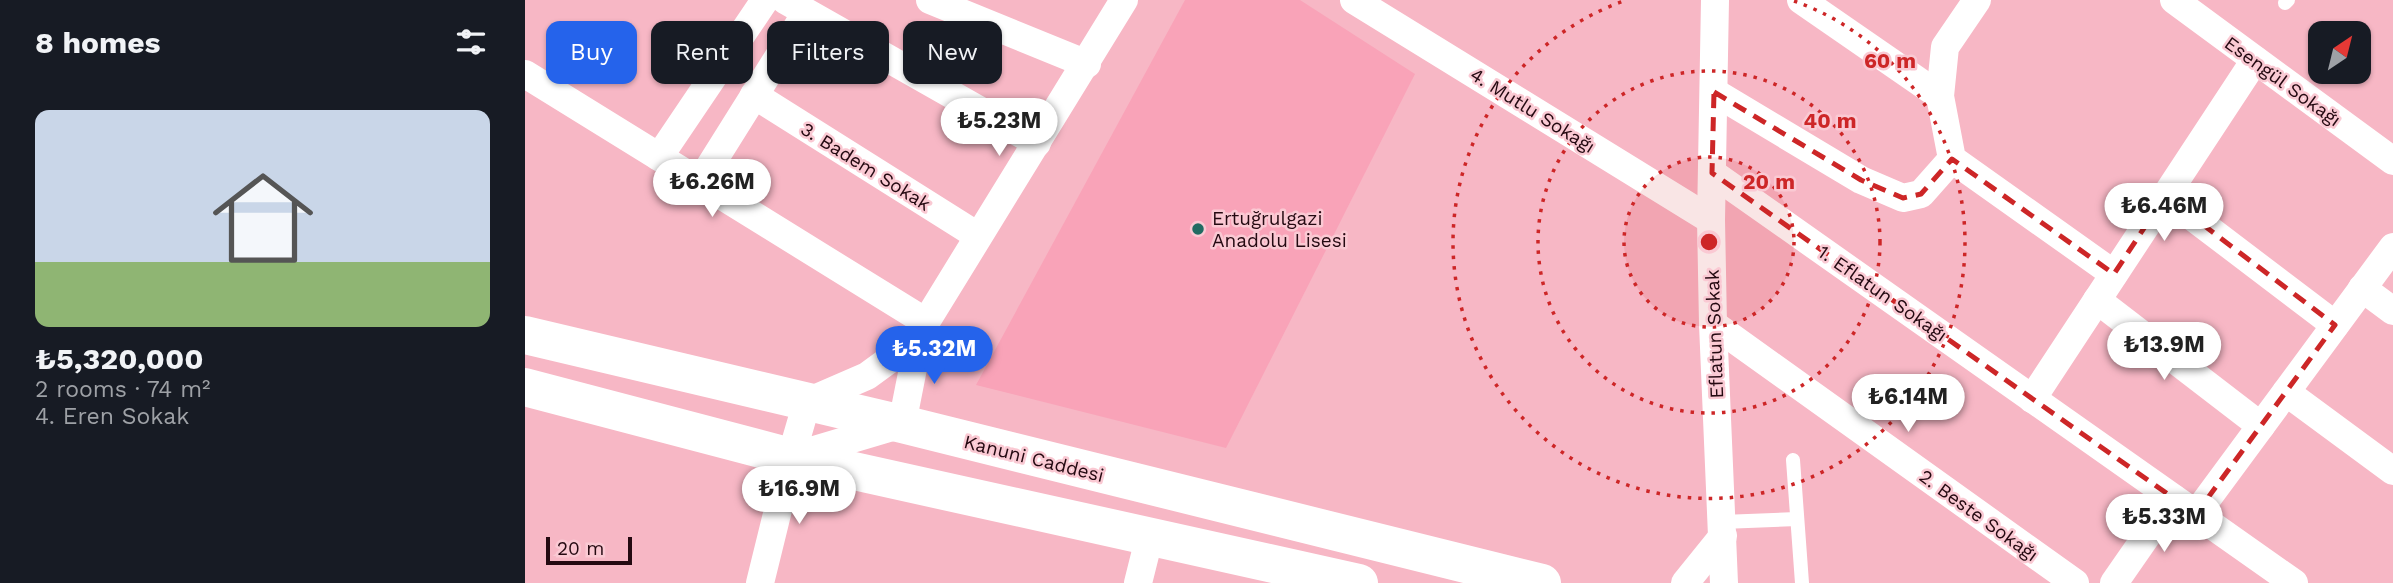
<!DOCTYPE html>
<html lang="en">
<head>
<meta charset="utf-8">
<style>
	:root { --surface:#171b24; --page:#20242c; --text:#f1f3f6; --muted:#9ea1a6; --line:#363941; --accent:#2563eb }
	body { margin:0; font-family:"Work Sans",sans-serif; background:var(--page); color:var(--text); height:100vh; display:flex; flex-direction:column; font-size:26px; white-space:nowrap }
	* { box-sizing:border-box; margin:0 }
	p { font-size:23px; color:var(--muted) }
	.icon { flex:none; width:38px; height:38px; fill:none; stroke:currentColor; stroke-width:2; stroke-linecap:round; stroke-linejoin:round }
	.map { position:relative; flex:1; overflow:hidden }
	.panel { display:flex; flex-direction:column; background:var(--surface); width:525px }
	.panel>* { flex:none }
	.hud { position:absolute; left:21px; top:21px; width:665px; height:63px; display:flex; gap:14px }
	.needle { width:46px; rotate:35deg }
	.buttons { position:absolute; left:1783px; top:21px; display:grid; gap:14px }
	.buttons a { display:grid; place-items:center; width:63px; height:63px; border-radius:14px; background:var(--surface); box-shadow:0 2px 5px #0004; font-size:35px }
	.scale { position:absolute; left:21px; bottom:18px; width:86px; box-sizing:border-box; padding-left:7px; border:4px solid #240911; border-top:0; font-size:19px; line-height:24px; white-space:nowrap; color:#240911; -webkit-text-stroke:5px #fac9d3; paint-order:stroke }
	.price { position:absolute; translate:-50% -60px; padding:0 16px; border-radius:24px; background:#fff; color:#222; font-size:23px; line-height:46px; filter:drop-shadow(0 2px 4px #0008) }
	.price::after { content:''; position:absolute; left:50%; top:42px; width:21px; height:16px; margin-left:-10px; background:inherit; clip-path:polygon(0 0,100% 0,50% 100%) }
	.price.selected { background:var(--accent); color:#fff }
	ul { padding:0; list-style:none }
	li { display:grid; align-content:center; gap:14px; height:371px; padding:0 35px }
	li+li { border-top:2px solid var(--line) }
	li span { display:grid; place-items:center; height:217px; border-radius:14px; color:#555 }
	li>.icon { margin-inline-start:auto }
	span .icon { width:126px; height:126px; fill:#fffc; stroke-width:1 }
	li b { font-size:30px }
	h2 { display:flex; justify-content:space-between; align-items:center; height:84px; padding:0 35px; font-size:30px }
	.pill { padding:0 24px; border-radius:14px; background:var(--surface); box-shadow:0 2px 5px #0004; font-size:24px; line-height:63px }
	.pill.selected { background:var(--accent); color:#fff }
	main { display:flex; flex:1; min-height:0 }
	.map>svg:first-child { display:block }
	.built { fill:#f9a3b8 }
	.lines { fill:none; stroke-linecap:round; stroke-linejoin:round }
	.lane { stroke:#fff; stroke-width:14 }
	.street { stroke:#fff; stroke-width:28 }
	.primary { stroke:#fff; stroke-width:38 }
	.marked { fill:none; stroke:#cd2627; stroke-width:5; stroke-dasharray:14 9; stroke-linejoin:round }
	.ring { fill:none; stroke:#cd2627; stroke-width:3.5; stroke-dasharray:3.5 7 }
	.poi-dot { fill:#226b62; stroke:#fac9d3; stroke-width:2.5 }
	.labels { text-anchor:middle; stroke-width:5; stroke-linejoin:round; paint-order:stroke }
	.street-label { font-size:19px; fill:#240911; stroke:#fac9d3 }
	.poi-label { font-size:19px; fill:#240911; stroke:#fac9d3; text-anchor:start }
	.centre { fill:#cd2627; stroke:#fac9d3; stroke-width:3.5 }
	.ring-label { font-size:21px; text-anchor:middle; font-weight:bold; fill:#cd2627; stroke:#fac9d3; stroke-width:5; stroke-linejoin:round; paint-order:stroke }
</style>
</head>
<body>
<main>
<section class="panel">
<h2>8 homes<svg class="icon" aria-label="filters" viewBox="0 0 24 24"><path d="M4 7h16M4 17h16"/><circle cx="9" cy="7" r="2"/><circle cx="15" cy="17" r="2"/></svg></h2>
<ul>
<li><span style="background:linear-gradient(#c9d6e8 70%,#8fb573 0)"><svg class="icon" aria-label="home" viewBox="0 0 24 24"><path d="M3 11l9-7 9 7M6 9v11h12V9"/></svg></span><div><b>₺5,320,000</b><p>2 rooms · 74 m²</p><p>4. Eren Sokak</p></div></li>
</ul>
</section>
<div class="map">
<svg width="1868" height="583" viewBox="0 0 1868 583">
	<rect width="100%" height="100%" fill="#f7b7c5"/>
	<polygon class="built" points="660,0 775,0 890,74 701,448 451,385"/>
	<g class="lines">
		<g class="lane">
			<polyline points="1760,3 1763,0"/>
			<polyline points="1268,460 1277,583"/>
			<polyline points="1197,522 1272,519"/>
		</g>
		<g class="street">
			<polyline points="260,0 512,143"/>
			<polyline points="405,0 562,64"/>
			<polyline points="829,0 1186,220"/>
			<polyline points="1190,0 1186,220 1188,324 1199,583"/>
			<polyline points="1276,0 1415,96"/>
			<polyline points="1452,0 1420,47 1415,96 1427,159 1589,274"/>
			<polyline points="1649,0 1868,161"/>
			<polyline points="0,74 401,322"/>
			<polyline points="1189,92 1336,180 1378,198 1396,194 1427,159"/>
			<polyline points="229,95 453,236"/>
			<polyline points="134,157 240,0"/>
			<polyline points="1187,173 1769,583"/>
			<polyline points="175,182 281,13"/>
			<polyline points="1640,196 1810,325"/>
			<polyline points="1837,288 1868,311"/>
			<polyline points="1572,300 1736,426"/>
			<polyline points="1188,324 1550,583"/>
			<polyline points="394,338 342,376 282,402 266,457 377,424 394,338 401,322 599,0"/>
			<polyline points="1761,392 1868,471"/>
			<polyline points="1507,399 1730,60"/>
			<polyline points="1671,514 1868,247"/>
			<polyline points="235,583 266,457"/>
			<polyline points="613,583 625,535"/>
			<polyline points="1160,583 1198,536"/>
			<polyline points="1589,583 1648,498"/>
		</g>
		<g class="primary">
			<polyline points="0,335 377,424 1017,583"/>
			<polyline points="0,387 266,457 834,583"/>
		</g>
	</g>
	<path class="marked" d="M1189,92L1336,180L1378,198L1396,194L1427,159L1589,274L1640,196L1810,325L1671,514L1187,173Z"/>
	<circle cx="1184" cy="242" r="85" fill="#cd2627" fill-opacity=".12"/>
	<g class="ring">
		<circle cx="1184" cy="242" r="85"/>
		<circle cx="1184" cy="242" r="171"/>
		<path d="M1269 1A256 256 0 1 1 1099 1"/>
	</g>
	<circle class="poi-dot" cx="673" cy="229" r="7"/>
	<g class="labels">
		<g class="street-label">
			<text transform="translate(1758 81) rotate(36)" y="7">Esengül Sokağı</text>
			<text transform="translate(1008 110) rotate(32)" y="7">4. Mutlu Sokağı</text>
			<text transform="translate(341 166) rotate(32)" y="7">3. Badem Sokak</text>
			<text transform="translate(1358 293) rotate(35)" y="7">1. Eflatun Sokağı</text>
			<text transform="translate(1189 334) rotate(-92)" y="7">Eflatun Sokak</text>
			<text transform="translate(509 458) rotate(14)" y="7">Kanuni Caddesi</text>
			<text transform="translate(1454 515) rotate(36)" y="7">2. Beste Sokağı</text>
		</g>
		<g class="poi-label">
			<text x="687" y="225">Ertuğrulgazi<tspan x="687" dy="22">Anadolu Lisesi</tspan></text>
		</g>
	</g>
	<circle cx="1184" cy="242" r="10" class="centre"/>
	<g class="ring-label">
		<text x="1365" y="68">60 m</text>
		<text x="1305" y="128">40 m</text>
		<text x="1244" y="189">20 m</text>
	</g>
</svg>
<div class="buttons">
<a><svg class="needle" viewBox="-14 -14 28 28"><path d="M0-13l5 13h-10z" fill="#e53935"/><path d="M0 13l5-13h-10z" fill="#9ea1a6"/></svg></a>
</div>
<div class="scale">20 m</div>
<b class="price" style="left:474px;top:158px">₺5.23M</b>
<b class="price" style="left:187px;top:219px">₺6.26M</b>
<b class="price" style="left:1639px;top:243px">₺6.46M</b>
<b class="price" style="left:1639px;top:382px">₺13.9M</b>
<b class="price selected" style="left:409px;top:386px">₺5.32M</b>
<b class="price" style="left:1383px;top:434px">₺6.14M</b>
<b class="price" style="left:274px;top:526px">₺16.9M</b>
<b class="price" style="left:1639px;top:554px">₺5.33M</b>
<div class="hud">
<a class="pill selected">Buy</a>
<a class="pill">Rent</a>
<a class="pill">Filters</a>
<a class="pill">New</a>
</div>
</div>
</main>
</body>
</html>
